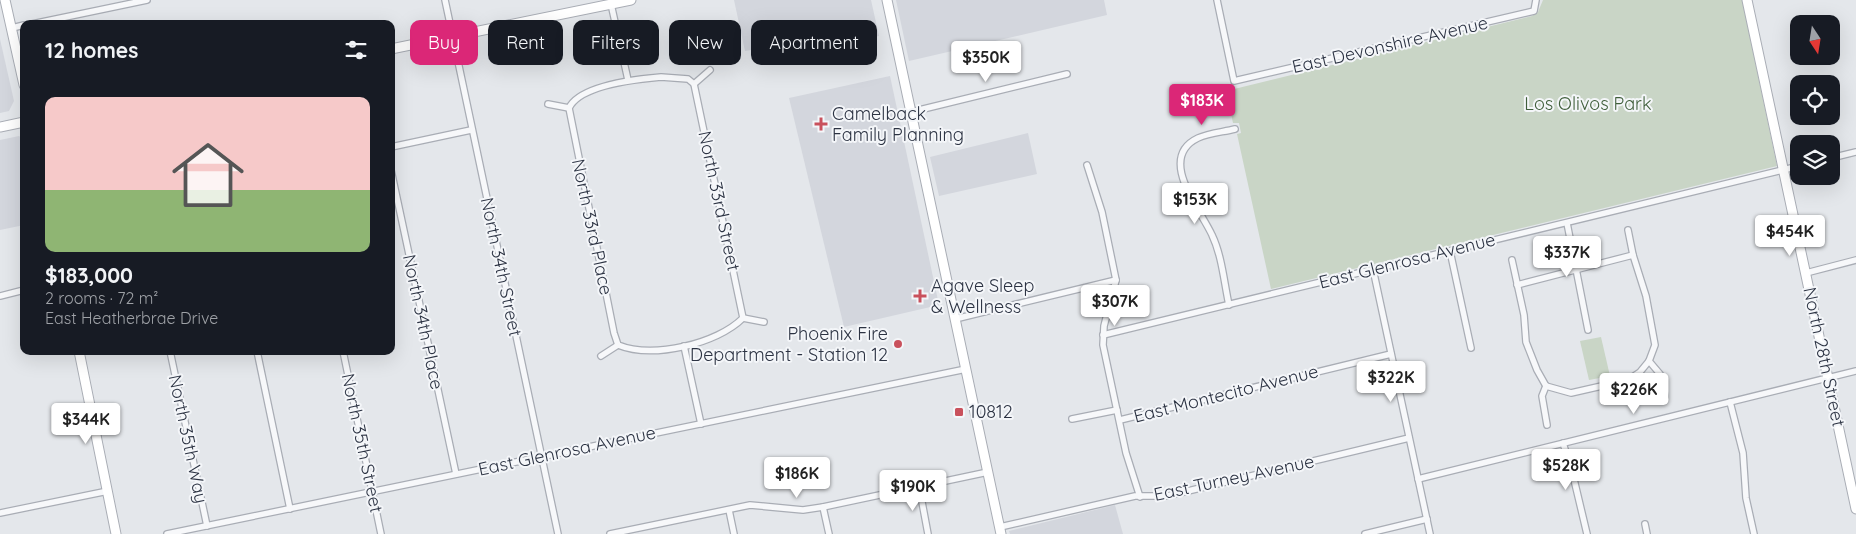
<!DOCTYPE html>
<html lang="en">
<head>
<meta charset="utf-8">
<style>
	:root { --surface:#171b24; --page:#20242c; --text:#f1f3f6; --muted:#9ea1a6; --accent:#db2777 }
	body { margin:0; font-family:Quicksand,sans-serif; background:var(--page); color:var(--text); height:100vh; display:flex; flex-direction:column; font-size:19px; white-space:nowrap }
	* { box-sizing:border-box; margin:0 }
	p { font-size:16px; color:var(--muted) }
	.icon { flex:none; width:28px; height:28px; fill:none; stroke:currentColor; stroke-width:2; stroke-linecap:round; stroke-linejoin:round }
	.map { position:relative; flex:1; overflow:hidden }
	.panel { position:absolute; left:20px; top:20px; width:375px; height:335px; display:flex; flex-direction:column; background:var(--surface); border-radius:10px; box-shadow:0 5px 20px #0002 }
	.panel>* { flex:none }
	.top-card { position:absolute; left:410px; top:20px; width:475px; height:45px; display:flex; gap:10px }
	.needle { width:32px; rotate:168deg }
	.tools { position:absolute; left:1790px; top:15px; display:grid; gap:10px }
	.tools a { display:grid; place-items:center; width:50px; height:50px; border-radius:10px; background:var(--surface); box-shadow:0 5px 20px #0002; font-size:25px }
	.price { position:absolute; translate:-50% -42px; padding:0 11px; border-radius:5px; background:#fff; color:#222; font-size:16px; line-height:32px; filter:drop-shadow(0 1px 2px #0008) }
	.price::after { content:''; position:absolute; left:50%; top:30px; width:15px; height:11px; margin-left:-8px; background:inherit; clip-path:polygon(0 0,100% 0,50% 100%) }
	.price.current { background:var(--accent); color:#fff }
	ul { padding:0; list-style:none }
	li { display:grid; align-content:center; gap:10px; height:265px; padding:0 25px }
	li span { display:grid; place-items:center; height:155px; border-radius:10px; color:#555 }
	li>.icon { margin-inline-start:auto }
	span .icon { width:90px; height:90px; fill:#fffc; stroke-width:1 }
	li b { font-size:21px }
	h2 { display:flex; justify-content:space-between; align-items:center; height:60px; padding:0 25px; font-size:21px }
	.pill { padding:0 18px; border-radius:10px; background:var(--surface); box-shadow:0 5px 20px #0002; font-size:18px; line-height:45px }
	.pill.current { background:var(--accent); color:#fff }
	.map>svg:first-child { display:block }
	.built { fill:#d3d6dd }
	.green { fill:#c9d5c6 }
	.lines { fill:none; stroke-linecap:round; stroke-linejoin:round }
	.street-casing { stroke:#a9adb5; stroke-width:8 }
	.secondary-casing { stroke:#a9adb5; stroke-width:11 }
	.street { stroke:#f7f8fa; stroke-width:5.5 }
	.secondary { stroke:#fff; stroke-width:9 }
	.poi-dot { fill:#c9515c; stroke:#f4f6f9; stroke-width:2 }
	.labels { text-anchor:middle; stroke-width:4; stroke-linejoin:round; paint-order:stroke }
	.street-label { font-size:18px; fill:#2c3343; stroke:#f4f6f9 }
	.park-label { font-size:18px; fill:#3f5e3a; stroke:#f4f6f9 }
	.poi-label { font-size:18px; fill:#2c3343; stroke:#f4f6f9; text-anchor:start }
</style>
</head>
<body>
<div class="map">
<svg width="1856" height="534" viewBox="0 0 1856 534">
	<rect width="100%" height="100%" fill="#e4e7eb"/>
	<g class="built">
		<polygon points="734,0 871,0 879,36 780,56 777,46 745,51"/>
		<polygon points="896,0 1104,0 1107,15 909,61"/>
		<polygon points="0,39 14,101 9,111 0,113"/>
		<polygon points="890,76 939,305 844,327 789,98"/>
		<polygon points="1028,133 1037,174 939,196 930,157"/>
		<polygon points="19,136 24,140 24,225 0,230 0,140"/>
		<polygon points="1115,505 1123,534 1010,534 1009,531"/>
	</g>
	<g class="green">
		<polygon points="1543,0 1742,0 1777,166 1271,289 1237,134 1241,133 1239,123 1233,123 1226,91 1532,16 1538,12"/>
		<polygon points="1601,337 1610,376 1589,380 1580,341"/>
	</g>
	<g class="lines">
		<g class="street-casing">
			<g id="street">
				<polyline points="445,0 558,534"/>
				<polyline points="1217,0 1234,81 1534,11 1536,0"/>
				<polyline points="611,4 628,80"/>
				<polyline points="32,24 147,0"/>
				<polyline points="12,28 24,25"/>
				<path d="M661,77L688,79L694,84L743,318C717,344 653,359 618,345L614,333L569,108C580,85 638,79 661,77Z"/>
				<polyline points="694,84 710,70"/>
				<polyline points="548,104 569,108"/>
				<polyline points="911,112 1067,74"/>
				<polyline points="391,147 471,130"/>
				<polyline points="1831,158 1856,152"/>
				<polyline points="1087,165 1102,212 1116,280 1104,326 1103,345 1126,453 1140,497"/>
				<polyline points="391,170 456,474"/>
				<polyline points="1567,223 1588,330"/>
				<polyline points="1628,230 1633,255 1646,296 1655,345 1649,361 1660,374 1665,396"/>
				<polyline points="1450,251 1471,348"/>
				<polyline points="1512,260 1524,315 1526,342 1537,370 1546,386"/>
				<polyline points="1373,269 1430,534"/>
				<polyline points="1806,273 1856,260"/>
				<polyline points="1517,285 1633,255"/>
				<polyline points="0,296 24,290"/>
				<path d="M1229,305C1224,282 1222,256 1212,235C1201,210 1156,158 1198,138C1209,133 1223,132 1235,129"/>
				<polyline points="743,318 764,322"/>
				<polyline points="955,319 1116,280"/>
				<polyline points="1103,335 1799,166"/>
				<polyline points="684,346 701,424"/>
				<polyline points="170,351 207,526"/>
				<polyline points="257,351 290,509"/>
				<polyline points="343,351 381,534"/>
				<polyline points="601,356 618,345"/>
				<polyline points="1546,386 1571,393 1628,380 1640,372 1649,361"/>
				<polyline points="1546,386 1542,396 1547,425"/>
				<polyline points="1730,402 1743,453 1746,498 1754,534"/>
				<polyline points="1072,419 1117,410"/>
				<polyline points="1120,420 1391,354"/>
				<polyline points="1563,443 1572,471 1587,534"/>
				<polyline points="1418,479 1856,371"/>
				<polyline points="919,486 928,534"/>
				<polyline points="823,507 829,534"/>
				<polyline points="729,510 734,534"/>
				<polyline points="0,513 108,491"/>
				<polyline points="1645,524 1647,534"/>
				<polyline points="1000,527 1135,496 1167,496 1409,438"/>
				<polyline points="167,534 966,369"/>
				<polyline points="610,534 750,505 803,510 823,507 988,472"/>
				<polyline points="1365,534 1427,519"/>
			</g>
		</g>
		<g class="secondary-casing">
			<g id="secondary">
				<polyline points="5,0 24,85"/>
				<polyline points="887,0 1001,534"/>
				<polyline points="1747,0 1856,509"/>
				<polyline points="391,49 631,0"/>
				<polyline points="0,127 24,122"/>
				<polyline points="79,351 116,534"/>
			</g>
		</g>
		<use href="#street" class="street"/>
		<use href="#secondary" class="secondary"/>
	</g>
	<g class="poi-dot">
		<path d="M818.5 116.5h5v5h5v5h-5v5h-5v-5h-5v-5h5z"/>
		<path d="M917.5 288.5h5v5h5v5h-5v5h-5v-5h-5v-5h5z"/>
		<circle cx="898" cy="344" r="5"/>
		<rect x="954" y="407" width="10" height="10" rx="2.5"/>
	</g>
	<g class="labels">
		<g class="street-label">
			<text transform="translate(1390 45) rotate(-13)" y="6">East Devonshire Avenue</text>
			<text transform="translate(719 201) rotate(78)" y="6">North 33rd Street</text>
			<text transform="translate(592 227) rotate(78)" y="6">North 33rd Place</text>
			<text transform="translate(1407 261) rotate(-14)" y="6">East Glenrosa Avenue</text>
			<text transform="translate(501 267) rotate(78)" y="6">North 34th Street</text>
			<text transform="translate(423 322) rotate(78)" y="6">North 34th Place</text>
			<text transform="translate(1824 357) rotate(78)" y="6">North 28th Street</text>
			<text transform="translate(1226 394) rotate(-14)" y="6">East Montecito Avenue</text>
			<text transform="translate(188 439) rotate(78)" y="6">North 35th Way</text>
			<text transform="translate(362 443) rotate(78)" y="6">North 35th Street</text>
			<text transform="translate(567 451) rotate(-12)" y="6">East Glenrosa Avenue</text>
			<text transform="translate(1234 478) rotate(-12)" y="6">East Turney Avenue</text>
		</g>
		<g class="park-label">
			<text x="1588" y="110">Los Olivos Park</text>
		</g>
		<g class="poi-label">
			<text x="832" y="120">Camelback<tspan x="832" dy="21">Family Planning</tspan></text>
			<text x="931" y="292">Agave Sleep<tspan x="931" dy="21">&amp; Wellness</tspan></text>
			<text x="888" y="340" text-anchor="end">Phoenix Fire<tspan x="888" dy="21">Department - Station 12</tspan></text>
			<text x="969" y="418">10812</text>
		</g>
	</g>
</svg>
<div class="tools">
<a><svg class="needle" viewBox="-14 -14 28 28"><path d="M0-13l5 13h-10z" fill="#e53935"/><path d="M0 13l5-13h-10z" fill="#9ea1a6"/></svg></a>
<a><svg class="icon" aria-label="locate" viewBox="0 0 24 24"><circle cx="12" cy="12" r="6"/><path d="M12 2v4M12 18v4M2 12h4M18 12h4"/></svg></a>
<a><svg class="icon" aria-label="layers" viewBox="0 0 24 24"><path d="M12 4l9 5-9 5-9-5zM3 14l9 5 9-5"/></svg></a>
</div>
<b class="price" style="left:986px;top:83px">$350K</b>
<b class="price current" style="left:1202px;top:126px">$183K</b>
<b class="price" style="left:1195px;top:225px">$153K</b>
<b class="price" style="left:1790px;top:257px">$454K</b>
<b class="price" style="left:1567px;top:278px">$337K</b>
<b class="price" style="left:1115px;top:327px">$307K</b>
<b class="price" style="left:1391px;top:403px">$322K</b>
<b class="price" style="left:1634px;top:415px">$226K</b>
<b class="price" style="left:86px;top:445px">$344K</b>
<b class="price" style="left:1566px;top:491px">$528K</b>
<b class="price" style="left:797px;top:499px">$186K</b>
<b class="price" style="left:913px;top:512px">$190K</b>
<div class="top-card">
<a class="pill current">Buy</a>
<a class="pill">Rent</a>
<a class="pill">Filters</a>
<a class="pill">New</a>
<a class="pill">Apartment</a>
</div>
<section class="panel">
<h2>12 homes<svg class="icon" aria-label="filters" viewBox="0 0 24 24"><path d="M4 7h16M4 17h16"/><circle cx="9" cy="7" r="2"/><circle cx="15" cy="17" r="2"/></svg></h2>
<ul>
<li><span style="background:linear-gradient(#f6c9c9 60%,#8fb573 0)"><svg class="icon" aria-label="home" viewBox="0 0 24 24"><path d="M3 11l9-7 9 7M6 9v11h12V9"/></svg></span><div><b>$183,000</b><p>2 rooms · 72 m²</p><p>East Heatherbrae Drive</p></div></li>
</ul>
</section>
</div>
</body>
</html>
